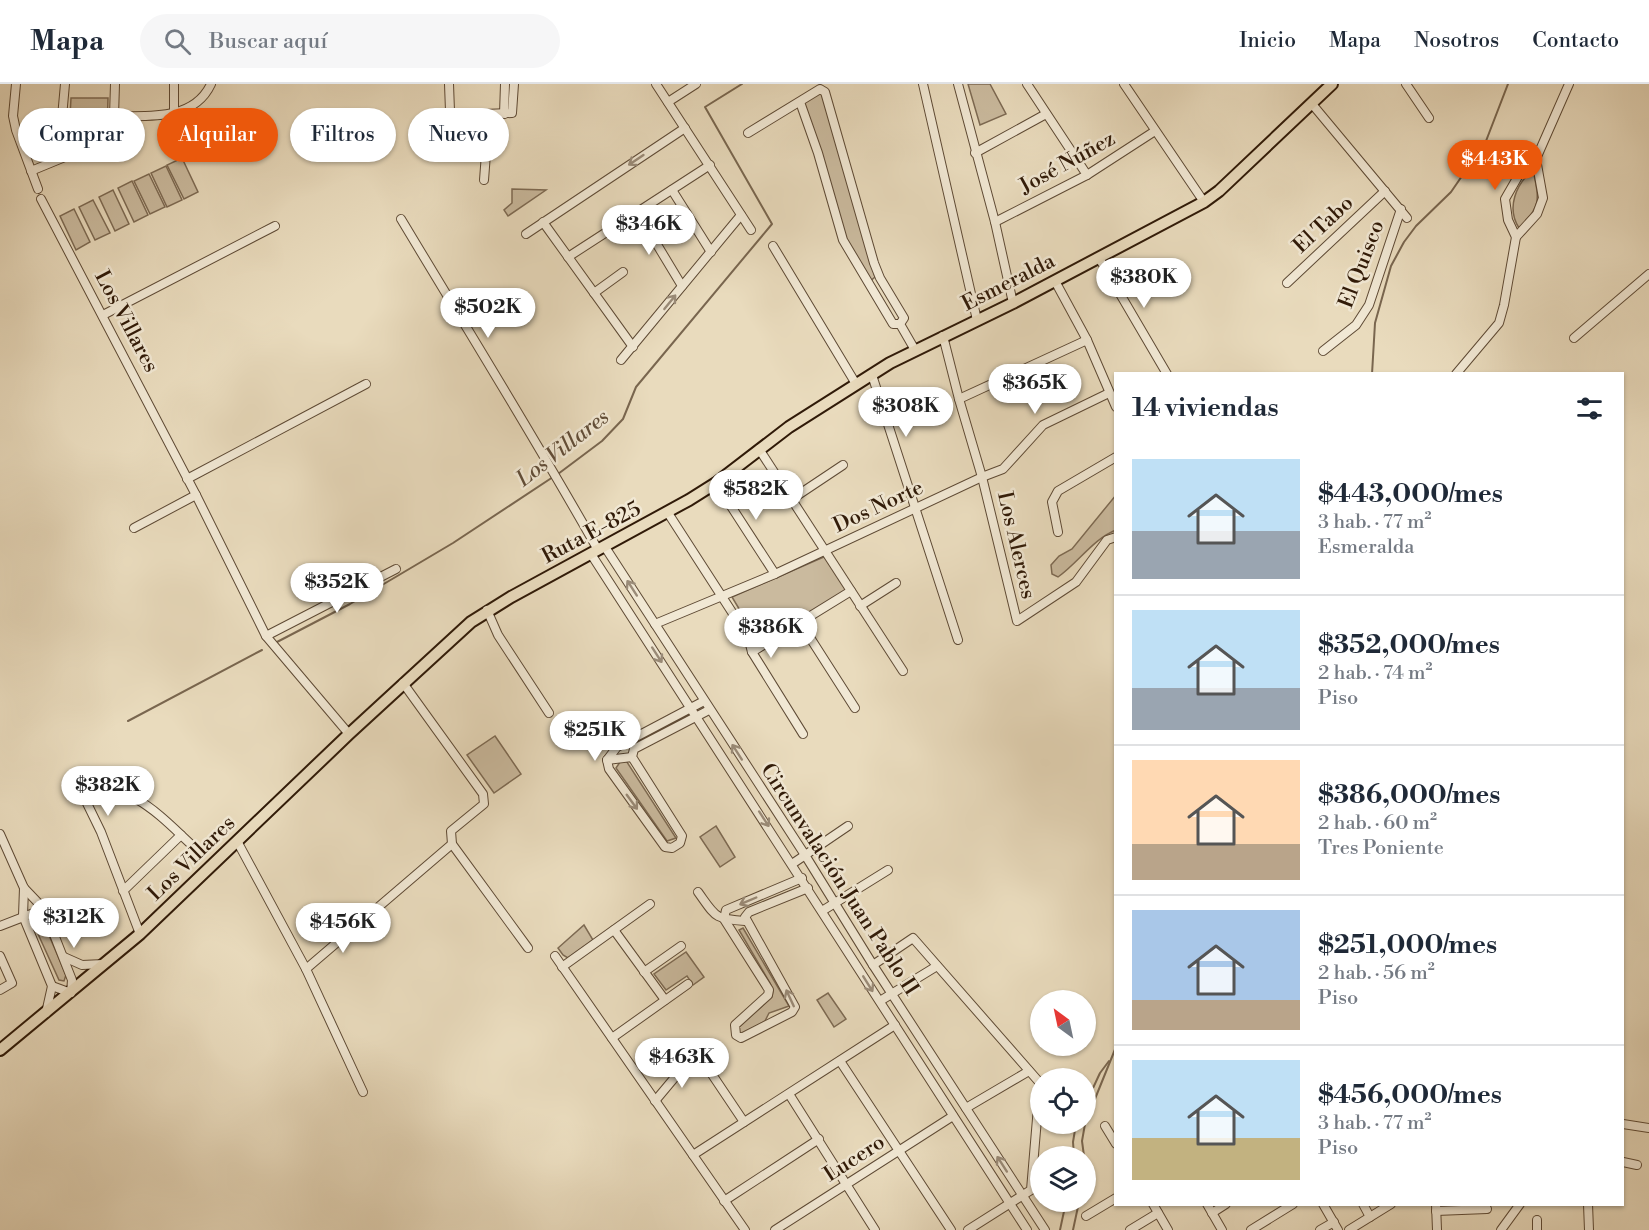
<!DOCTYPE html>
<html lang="es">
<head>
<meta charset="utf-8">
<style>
	:root { --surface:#fff; --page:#f6f6f7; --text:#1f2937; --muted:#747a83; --line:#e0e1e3; --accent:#ea580c }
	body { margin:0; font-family:"Libre Bodoni",serif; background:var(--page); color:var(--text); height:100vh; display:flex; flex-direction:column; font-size:22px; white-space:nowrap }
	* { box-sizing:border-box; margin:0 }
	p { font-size:20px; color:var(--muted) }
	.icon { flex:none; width:33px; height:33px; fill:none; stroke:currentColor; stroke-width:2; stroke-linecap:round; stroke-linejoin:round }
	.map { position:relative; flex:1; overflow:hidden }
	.drawer { position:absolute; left:1114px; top:288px; width:510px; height:834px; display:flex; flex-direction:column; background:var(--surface); border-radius:0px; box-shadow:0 2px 4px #0004 }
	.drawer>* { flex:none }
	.guide { position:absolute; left:18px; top:24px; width:570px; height:54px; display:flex; gap:12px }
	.needle { width:39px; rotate:327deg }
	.buttons { position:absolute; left:1030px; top:906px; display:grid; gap:12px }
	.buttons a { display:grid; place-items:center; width:66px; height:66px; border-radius:50%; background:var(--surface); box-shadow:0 2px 4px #0004; font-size:30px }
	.price { position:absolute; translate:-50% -51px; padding:0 14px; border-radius:21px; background:#fff; color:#222; font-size:20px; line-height:39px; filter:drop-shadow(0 2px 3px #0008) }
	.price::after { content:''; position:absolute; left:50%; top:36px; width:18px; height:14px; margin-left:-9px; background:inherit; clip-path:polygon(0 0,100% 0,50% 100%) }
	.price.current { background:var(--accent); color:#fff }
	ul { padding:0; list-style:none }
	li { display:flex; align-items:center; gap:18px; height:150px; padding:0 18px }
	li+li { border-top:2px solid var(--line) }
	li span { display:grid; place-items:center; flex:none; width:168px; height:120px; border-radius:0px; color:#555 }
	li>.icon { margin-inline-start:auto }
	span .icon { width:72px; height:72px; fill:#fffc; stroke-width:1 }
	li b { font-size:26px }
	h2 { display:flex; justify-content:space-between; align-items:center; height:72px; padding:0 18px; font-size:26px }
	.tag { padding:0 21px; border-radius:27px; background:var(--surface); box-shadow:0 2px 4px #0004; font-size:21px; line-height:54px }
	.tag.current { background:var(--accent); color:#fff }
	header { display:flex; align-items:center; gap:36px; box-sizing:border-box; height:84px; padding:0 30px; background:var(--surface); border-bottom:2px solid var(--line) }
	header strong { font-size:28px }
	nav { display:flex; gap:33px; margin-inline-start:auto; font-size:21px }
	.search { width:420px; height:54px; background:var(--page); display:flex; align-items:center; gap:15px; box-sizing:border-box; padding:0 21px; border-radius:33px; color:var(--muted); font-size:22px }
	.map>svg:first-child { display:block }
	.green { fill:#caba9e; stroke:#7d6a53; stroke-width:1.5 }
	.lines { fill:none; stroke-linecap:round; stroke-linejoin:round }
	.stream { stroke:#79664f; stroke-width:2 }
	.minor-casing { stroke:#5e4a35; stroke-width:10 }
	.major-casing { stroke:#301a08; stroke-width:14 }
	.minor { stroke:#f1e8d4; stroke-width:8 }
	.major { stroke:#e9dbbd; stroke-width:10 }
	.oneway { stroke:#9a8b78 }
	.labels { text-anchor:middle; stroke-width:5; stroke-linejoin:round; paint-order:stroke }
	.street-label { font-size:21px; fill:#301a08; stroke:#f1e8d4 }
	.water-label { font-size:22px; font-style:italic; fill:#614d38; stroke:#f1e8d4 }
</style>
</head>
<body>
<header>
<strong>Mapa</strong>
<div class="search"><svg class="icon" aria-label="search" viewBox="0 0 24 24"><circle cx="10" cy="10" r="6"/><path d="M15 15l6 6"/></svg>Buscar aquí</div>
<nav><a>Inicio</a><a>Mapa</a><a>Nosotros</a><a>Contacto</a></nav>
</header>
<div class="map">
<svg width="1649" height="1146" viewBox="0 0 1649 1146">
	<rect width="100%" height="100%" fill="#e9dbbd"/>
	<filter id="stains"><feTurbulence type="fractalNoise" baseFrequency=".00333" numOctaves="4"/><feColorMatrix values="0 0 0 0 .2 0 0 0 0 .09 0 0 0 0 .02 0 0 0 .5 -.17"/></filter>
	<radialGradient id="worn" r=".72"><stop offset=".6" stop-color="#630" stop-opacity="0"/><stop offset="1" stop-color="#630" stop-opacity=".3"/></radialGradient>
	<g class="green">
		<polygon points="968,0 990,0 1006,30 980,41"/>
		<polygon points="819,9 822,10 875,193 869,198 844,153 803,19"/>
		<polygon points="71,14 108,14 107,49 80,57 70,32"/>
		<polygon points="182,74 198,108 184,115 167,81"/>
		<polygon points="166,82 182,116 167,123 151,89"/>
		<path d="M1533,86C1539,115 1542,122 1519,144C1506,124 1516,100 1533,86Z"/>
		<polygon points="149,90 165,123 150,130 134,97"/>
		<polygon points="132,97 148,131 134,138 118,104"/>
		<polygon points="512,105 546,106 508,132 504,126 512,119"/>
		<polygon points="113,106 129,140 115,147 99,113"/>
		<polygon points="93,116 110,149 95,156 79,123"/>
		<polygon points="74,125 90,158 76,166 60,132"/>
		<path d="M1116,411V446C1093,455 1078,479 1058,493L1052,490L1051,481L1059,472L1072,465Z"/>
		<polygon points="826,472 848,507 760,560 732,513"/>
		<polygon points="495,652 521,690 494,709 467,671"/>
		<polygon points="625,675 676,754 667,757 616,684 620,678"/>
		<polygon points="716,742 735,773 720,783 700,753"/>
		<polygon points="37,835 42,835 66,891 64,897 59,896 33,839"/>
		<polygon points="584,841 593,856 568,874 563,871 558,864"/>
		<polygon points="743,844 789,922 769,929 765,937 742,950 739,949 739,943 772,913 773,906 770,899 739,846"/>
		<polygon points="686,868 704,893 693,901 687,892 666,906 654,890"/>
		<polygon points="828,909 846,935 834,943 817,916"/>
	</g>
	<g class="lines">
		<g class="stream">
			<polyline points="1372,290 1375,239 1391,182 1404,158 1416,142 1451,108 1486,57 1508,0"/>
			<polyline points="558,390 602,357 623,335 636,303 772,140 705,23 742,0"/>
			<polyline points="277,558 350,520 453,459 553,393"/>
			<polyline points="128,637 262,566"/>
			<polyline points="1086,1019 1100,989 1109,977"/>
			<polyline points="1086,1037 1116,963"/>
			<polyline points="1074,1072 1073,1058 1076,1040"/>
			<polyline points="1084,1072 1082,1057 1085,1040"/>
			<polyline points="1060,1146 1066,1118"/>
			<polyline points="1073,1146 1079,1118"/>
		</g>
		<g class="minor-casing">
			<g id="minor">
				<polyline points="16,0 13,32 16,46 38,105"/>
				<polyline points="65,0 62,33 75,69"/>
				<polyline points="174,0 174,30"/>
				<polyline points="449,0 450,27 457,31 512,29 514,0"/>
				<polyline points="656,0 751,146"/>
				<polyline points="923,0 977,236"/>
				<polyline points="958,0 995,138 1013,219"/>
				<polyline points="1027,0 1087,91"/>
				<polyline points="1124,0 1204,118"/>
				<polyline points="1406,0 1429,34"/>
				<polyline points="668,18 696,0"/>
				<polyline points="800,18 818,69 843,156 893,240 900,240"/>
				<polyline points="1312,20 1407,134"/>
				<polyline points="504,30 505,0"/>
				<polyline points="457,31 486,68"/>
				<path d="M114,32C148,32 194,37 211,0"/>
				<polyline points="748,49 820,5 825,8 874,179 880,194 904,234 900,240 915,266"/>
				<polyline points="975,69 1046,30"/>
				<polyline points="31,87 111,54 114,32 115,0"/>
				<polyline points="484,96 489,30"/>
				<polyline points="672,106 711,168"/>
				<polyline points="41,115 196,411 266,552 349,650"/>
				<polyline points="638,129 682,202"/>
				<path d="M401,135C467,245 535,354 598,466"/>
				<polyline points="543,138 633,263"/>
				<polyline points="995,138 1087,91 1155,47"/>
				<polyline points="526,150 685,44"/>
				<polyline points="1516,153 1537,130 1543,114 1536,75"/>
				<polyline points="773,162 856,300"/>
				<polyline points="568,173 710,81"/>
				<polyline points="1099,174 1167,290"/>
				<polyline points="1055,197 1087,256 1116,323"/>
				<polyline points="1287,199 1385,107"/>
				<polyline points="594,209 623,188"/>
				<polyline points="103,231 275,142"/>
				<polyline points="943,252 959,315 982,393 1017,537 1076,498 1107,456 1116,453"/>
				<polyline points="1574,254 1649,190"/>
				<polyline points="1323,267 1356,241 1369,221 1401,125"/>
				<polyline points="621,276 741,131"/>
				<polyline points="1456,290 1499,239 1504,221 1516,153 1508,136 1505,115 1520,89 1536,75 1569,0"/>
				<polyline points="872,291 958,556"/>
				<polyline points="959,315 1087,256"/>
				<polyline points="759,365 903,587"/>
				<polyline points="187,395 366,300"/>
				<polyline points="716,399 775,490"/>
				<polyline points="792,415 843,381"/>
				<polyline points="668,429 748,553 752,568 803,650"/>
				<polyline points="134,444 196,411"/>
				<polyline points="1058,448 1052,418 1058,407 1116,373"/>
				<polyline points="605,463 805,771 873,881 1045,1146"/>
				<polyline points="591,470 1027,1146"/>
				<polyline points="860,522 896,499"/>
				<polyline points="487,526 498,551 549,629"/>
				<polyline points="800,538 855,624"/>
				<polyline points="655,540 775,490 982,393 1003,385 1043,341 1109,309"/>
				<polyline points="266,552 396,485"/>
				<polyline points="752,568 851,507"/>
				<polyline points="403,599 483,710 484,720 451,747 452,760 528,864"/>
				<polyline points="704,617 617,663 607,676 609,685 665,763 672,764 680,759 682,752 632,673 634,665 709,626"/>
				<polyline points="607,676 632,673"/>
				<polyline points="0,750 24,804 44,825 72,896 71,909 52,902"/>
				<polyline points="237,757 306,885"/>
				<polyline points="792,780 848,742"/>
				<polyline points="802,794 726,826 724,835 769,906 768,911 735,941 736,951 741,954 792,928 795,923 745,833 749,828 808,804"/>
				<polyline points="24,804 23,832 52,902 46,929"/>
				<polyline points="123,807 181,751"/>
				<path d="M698,808C716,833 714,835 745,837"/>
				<polyline points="822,827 888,786"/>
				<polyline points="0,842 44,825"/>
				<polyline points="614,846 665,916"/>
				<path d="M140,850L101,748L82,709C128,693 163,735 194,763"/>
				<polyline points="0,872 12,899 0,906"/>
				<polyline points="555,872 745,1146"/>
				<polyline points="64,873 82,881 103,880"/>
				<polyline points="873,881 913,854 1040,999 1031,1106 968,1146"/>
				<polyline points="562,883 650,820"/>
				<polyline points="644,888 681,862"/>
				<polyline points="880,917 937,882"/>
				<polyline points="612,954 688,900"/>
				<polyline points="840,977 951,1146"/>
				<polyline points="363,1008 306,885 452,760"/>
				<polyline points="789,1010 875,1146"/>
				<polyline points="655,1017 691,974 699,971 744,1038"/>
				<polyline points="966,1024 1029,987"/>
				<polyline points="1623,1040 1649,1044"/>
				<polyline points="1105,1042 1116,1060"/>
				<polyline points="693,1071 895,941"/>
				<polyline points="1623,1078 1637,1081"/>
				<polyline points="724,1117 819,1055"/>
				<polyline points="1153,1120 1168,1146"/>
				<polyline points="1207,1120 1222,1146"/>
				<polyline points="1323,1120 1338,1146"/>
				<polyline points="1363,1120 1370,1133"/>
				<polyline points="1436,1120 1437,1146"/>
				<polyline points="1588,1120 1589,1146"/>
				<polyline points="1436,1127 1487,1125"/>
				<polyline points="1212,1129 1226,1120"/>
				<polyline points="1086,1132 1116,1114"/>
				<polyline points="1537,1136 1537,1146"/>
				<polyline points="775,1146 953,1032"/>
				<polyline points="1130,1146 1158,1129"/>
				<polyline points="1251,1146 1293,1120"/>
				<polyline points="1320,1146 1334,1138"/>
				<polyline points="1349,1146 1391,1120"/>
				<polyline points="1501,1146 1520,1120"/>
			</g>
		</g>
		<g class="major-casing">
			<polyline id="major" points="0,966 140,850 349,650 471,538 511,513 689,416 716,399 789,343 890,279 1013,219 1204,118 1219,107 1332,0"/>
		</g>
		<use href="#minor" class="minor"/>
		<use href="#major" class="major"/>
	</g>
	<defs><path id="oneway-shaft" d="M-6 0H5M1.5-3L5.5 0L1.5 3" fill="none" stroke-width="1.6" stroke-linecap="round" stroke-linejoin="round" transform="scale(1.5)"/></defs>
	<g class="oneway">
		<use href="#oneway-shaft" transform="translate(636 76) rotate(146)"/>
		<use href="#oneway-shaft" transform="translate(670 218) rotate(-51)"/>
		<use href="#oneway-shaft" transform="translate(632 504) rotate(-123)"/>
		<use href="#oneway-shaft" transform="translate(657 571) rotate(57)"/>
		<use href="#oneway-shaft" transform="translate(737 668) rotate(-123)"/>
		<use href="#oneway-shaft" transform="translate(632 718) rotate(54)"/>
		<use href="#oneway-shaft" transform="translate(764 735) rotate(57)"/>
		<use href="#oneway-shaft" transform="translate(748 817) rotate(157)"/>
		<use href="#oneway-shaft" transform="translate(868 900) rotate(58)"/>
		<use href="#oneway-shaft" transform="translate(790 914) rotate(-115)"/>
		<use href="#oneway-shaft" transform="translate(1002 1080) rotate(-123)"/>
	</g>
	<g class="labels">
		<g class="street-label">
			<text transform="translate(1067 78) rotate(-29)" y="7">José Núñez</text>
			<text transform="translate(1323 140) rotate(-43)" y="7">El Tabo</text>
			<text transform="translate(1361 180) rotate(-69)" y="7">El Quisco</text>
			<text transform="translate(1008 198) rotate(-27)" y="7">Esmeralda</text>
			<text transform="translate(127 237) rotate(62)" y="7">Los Villares</text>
			<text transform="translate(878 422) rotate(-25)" y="7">Dos Norte</text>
			<text transform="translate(591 448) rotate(-28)" y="7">Ruta E-825</text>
			<text transform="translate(1017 461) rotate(77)" y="7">Los Alerces</text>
			<text transform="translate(191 774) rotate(-44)" y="7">Los Villares</text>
			<text transform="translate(840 795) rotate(57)" y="7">Circunvalación Juan Pablo II</text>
			<text transform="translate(854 1074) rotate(-33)" y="7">Lucero</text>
		</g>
		<g class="water-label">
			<text transform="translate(562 363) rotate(-38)" y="8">Los Villares</text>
		</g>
	</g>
	<rect width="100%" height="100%" filter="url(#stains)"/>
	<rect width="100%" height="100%" fill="url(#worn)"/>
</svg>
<div class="buttons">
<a><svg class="needle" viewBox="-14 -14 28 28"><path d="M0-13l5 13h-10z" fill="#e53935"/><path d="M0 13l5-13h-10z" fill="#747a83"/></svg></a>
<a><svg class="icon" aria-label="locate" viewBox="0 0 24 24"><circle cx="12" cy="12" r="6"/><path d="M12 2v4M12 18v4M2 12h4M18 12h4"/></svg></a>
<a><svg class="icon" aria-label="layers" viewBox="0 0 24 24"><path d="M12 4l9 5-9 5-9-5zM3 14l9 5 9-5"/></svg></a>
</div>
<b class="price current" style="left:1495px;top:107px">$443K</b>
<b class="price" style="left:649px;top:172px">$346K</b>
<b class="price" style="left:1144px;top:225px">$380K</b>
<b class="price" style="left:488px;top:255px">$502K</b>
<b class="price" style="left:1035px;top:331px">$365K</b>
<b class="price" style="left:906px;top:354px">$308K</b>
<b class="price" style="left:756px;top:437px">$582K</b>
<b class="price" style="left:337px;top:530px">$352K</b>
<b class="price" style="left:771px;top:575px">$386K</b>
<b class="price" style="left:595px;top:678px">$251K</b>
<b class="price" style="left:108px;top:733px">$382K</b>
<b class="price" style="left:74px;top:865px">$312K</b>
<b class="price" style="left:343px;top:870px">$456K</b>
<b class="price" style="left:682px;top:1005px">$463K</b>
<div class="guide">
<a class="tag">Comprar</a>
<a class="tag current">Alquilar</a>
<a class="tag">Filtros</a>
<a class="tag">Nuevo</a>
</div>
<section class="drawer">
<h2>14 viviendas<svg class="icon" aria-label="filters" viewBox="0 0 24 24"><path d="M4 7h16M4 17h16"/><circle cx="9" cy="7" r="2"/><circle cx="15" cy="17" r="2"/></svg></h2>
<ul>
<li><span style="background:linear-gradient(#bfe0f5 60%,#9aa5b1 0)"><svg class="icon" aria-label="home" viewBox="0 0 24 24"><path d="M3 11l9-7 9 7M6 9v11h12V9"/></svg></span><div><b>$443,000/mes</b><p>3 hab. · 77 m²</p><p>Esmeralda</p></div></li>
<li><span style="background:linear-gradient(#bfe0f5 65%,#9aa5b1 0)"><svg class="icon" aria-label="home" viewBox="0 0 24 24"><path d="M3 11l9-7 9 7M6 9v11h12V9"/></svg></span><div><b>$352,000/mes</b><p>2 hab. · 74 m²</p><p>Piso</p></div></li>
<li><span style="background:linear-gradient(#ffd9b3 70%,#b9a48a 0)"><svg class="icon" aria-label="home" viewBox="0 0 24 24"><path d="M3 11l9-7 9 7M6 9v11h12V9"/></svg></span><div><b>$386,000/mes</b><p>2 hab. · 60 m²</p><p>Tres Poniente</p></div></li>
<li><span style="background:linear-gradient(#a9c7e8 75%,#b9a48a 0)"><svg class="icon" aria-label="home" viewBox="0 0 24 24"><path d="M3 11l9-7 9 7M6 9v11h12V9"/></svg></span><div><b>$251,000/mes</b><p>2 hab. · 56 m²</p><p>Piso</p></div></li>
<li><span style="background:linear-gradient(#bfe0f5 65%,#c2b280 0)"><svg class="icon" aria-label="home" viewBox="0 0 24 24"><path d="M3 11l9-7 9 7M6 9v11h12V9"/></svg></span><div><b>$456,000/mes</b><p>3 hab. · 77 m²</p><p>Piso</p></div></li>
</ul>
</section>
</div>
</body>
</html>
